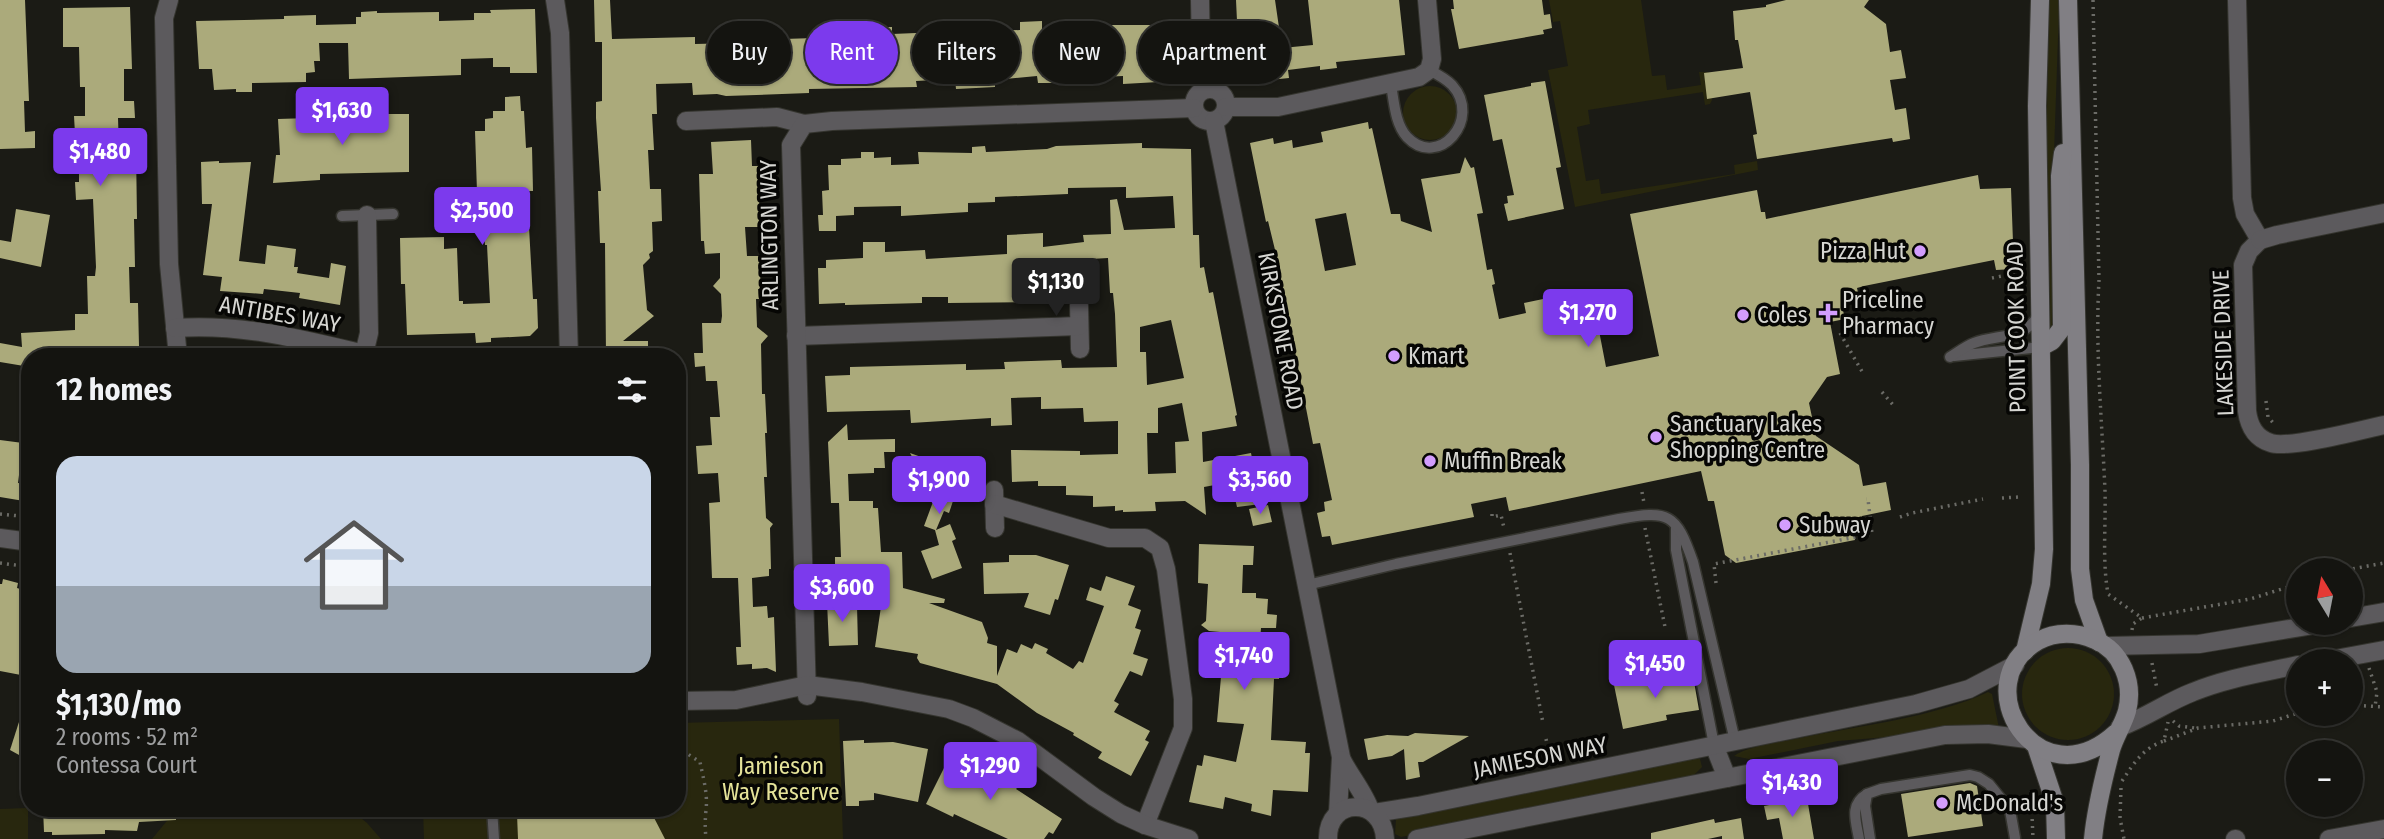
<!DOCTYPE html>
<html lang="en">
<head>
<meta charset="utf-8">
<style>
	:root { --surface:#141410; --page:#21211e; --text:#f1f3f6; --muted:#9d9e9f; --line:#333330; --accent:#7c3aed }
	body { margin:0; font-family:"Fira Sans Condensed",sans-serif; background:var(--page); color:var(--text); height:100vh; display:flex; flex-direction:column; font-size:26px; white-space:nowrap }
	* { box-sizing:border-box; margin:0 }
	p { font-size:23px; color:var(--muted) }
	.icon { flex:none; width:38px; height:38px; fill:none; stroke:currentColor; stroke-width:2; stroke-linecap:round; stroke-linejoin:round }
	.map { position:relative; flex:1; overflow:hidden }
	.panel { position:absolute; left:21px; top:348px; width:665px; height:469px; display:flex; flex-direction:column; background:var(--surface); border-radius:28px; box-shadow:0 2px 5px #0004,0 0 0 2px var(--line) }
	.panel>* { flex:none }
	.guide { position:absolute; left:707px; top:21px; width:665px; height:63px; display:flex; gap:14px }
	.needle { width:46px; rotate:350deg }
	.buttons { position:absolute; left:2286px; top:558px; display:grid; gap:14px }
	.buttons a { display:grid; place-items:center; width:77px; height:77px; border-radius:50%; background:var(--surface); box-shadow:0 2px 5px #0004,0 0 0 2px var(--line); font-size:35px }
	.price { position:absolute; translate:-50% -60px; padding:0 16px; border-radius:7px; background:var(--accent); color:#fff; font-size:23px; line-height:46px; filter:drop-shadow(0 2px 4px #0008) }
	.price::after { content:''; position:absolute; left:50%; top:42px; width:21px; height:16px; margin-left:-10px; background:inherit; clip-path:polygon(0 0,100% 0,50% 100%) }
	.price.active { background:#222; color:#fff }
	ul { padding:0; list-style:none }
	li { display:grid; align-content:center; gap:14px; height:371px; padding:0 35px }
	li+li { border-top:2px solid var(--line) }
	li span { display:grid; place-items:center; height:217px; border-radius:21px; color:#555 }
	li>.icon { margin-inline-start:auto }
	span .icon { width:126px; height:126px; fill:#fffc; stroke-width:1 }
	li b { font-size:30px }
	h2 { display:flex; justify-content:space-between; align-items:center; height:84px; padding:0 35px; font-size:30px }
	.tag { padding:0 24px; border-radius:32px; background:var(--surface); box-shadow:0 2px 5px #0004,0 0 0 2px var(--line); font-size:24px; line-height:63px }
	.tag.active { background:var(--accent); color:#fff }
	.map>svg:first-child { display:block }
	.green { fill:#28270e }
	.building { fill:#abaa7b; fill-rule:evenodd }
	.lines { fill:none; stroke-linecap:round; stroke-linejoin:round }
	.service-casing { stroke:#35352f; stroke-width:13 }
	.minor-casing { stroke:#35352f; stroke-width:20 }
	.tertiary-casing { stroke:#35352f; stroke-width:20 }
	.secondary-casing { stroke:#35352f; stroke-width:20 }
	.path { stroke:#6b6b66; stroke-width:3.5; stroke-dasharray:2 5; stroke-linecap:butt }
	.service { stroke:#5c5a5d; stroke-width:10 }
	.minor { stroke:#5c5a5d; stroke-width:18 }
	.tertiary { stroke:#5c5a5d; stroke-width:18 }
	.secondary { stroke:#817f84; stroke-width:18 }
	.poi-dot { fill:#d29dfd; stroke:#060604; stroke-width:2.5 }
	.labels { text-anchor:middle; stroke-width:7; stroke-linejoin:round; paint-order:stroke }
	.street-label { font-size:23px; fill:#d6d6d2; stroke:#060604 }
	.poi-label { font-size:23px; fill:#d6d6d2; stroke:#060604; text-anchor:start }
	.park-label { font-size:23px; fill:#e5e399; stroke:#060604 }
</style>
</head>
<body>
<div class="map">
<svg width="2384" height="839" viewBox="0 0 2384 839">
	<rect width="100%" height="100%" fill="#1b1b15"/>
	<g class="green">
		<polygon points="1549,0 1641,0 1652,76 1665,75 1667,90 1701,85 1699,72 1708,72 1712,100 1710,104 1705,105 1703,92 1588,110 1590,124 1577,127 1586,181 1599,179 1601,194 1735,174 1734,165 1757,161 1758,170 1575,207 1548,70 1568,66 1560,21 1553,22"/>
		<polygon points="2049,0 2058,0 2059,9 2054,153 2057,321 2050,332 2046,163"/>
		<circle cx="1430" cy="113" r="27"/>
		<circle cx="2068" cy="694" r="46"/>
		<path d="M1988,692L1992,694L1999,728L1838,741L1749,759L1734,756C1747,746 1782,742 1800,738C1858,726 1936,717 1988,692Z"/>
		<polygon points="839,719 843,839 424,839 423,810 417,809 677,808 677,723"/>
		<polygon points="1695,758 1700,759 1702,767 1695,774 1688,778 1401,837 1395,834 1396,819"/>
		<polygon points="28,808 28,839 0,839 0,809"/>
		<polygon points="182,808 350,809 367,823 381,839 152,839 166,822"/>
	</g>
	<g class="building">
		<polygon points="0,0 25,0 29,101 24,101 25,132 35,131 35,148 0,149"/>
		<polygon points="594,0 610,0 612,39 695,37 695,44 735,43 736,59 765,58 764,36 783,35 783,39 815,38 815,45 858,44 858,28 892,27 892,34 940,32 940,29 961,28 961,32 1020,30 1020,22 1042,21 1042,31 1103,29 1103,25 1174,25 1176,81 1123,84 1123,76 1081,78 1081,83 1038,83 1037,76 995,80 995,87 976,88 956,89 955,79 916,81 917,87 809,89 809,93 726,96 717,94 693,95 692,83 656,84 657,114 652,114 654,150 648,150 650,189 661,189 662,221 652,222 653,251 649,254 650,258 643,265 647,310 654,316 623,341 648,341 648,357 606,357 605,243 600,243 598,191 601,191 596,118 596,102 602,101 602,42 595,42"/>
		<polygon points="1236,0 1275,0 1282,48 1313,45 1308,0 1399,0 1405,55 1336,62 1337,68 1320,70 1320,66 1288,70 1289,78 1240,83 1232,21 1237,21"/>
		<polygon points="1453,0 1542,0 1544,15 1550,14 1552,28 1543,30 1544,34 1459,49 1451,9 1454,9"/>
		<polygon points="1786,0 1869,0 1864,7 1886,24 1890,52 1901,50 1906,78 1890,80 1895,110 1906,108 1910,139 1893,142 1892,138 1757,159 1753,135 1757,134 1750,92 1707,99 1704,73 1743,68 1738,40 1735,40 1733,11 1766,7 1766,5"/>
		<polygon points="130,7 132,69 124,69 124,101 134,101 135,118 118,118 119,150 136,149 137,219 134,219 135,267 129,267 130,303 138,303 139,346 55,348 56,357 30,357 30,367 0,362 0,343 22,347 21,333 75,330 75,314 88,314 87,276 95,276 96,267 93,199 76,200 75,182 79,182 79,134 75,134 74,116 85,116 85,87 80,87 79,47 63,47 63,8"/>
		<polygon points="535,9 537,73 510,73 510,67 493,67 493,58 461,59 461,75 349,79 348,43 319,43 320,61 314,61 315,72 306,73 306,82 252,83 252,92 236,92 236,89 214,90 212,69 199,69 196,21 284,19 284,16 316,15 316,25 356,24 356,17 361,17 361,12 377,11 377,13 439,12 439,21 474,20 474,13 491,13 490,10"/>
		<polygon points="1545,81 1561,167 1556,168 1564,209 1508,221 1504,204 1508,203 1507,196 1514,195 1502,139 1493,141 1484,95 1531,86 1531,83"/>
		<polygon points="520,96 521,111 524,111 526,148 532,147 533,191 527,191 533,299 537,299 538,328 530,336 491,338 491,342 476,343 475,333 407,335 405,284 401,284 400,238 444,237 444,249 457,248 459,301 463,301 463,304 490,303 487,245 485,245 484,221 490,221 489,192 477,192 475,131 485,131 485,119 493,118 493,111 505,111 505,97"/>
		<polygon points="371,114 409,114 409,172 320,174 320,180 273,183 276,155 280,155 278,119 371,116"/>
		<path d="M1368,122L1369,129L1372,128L1391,214H1400L1401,221L1432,232L1421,179L1460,173L1465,157L1471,168L1474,167L1483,213L1477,214L1487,270L1492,269L1495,284L1492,285L1499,319L1526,313L1524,303L1591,289L1606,367L1659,356L1630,214L1757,190L1761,212H1765L1766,219L1978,175L1980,189L2011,188L2014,269L1996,270L1994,260L1864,286L1857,288L1860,302L1842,306L1845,319L1830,322L1840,374L1827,377L1809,403L1816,436L1859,465L1863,486L1886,482L1891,510L1862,516L1865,533L1854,535L1855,540L1736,563L1725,555L1714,501H1708L1701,471L1509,511L1506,497L1471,504L1474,517L1332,545L1330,536L1322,537L1317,513L1325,511L1324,502L1332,500L1320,443L1313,444L1276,254L1268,221L1266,222L1250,143L1273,138L1274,144L1292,140L1293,148L1323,142L1321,132ZM1346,213L1356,265L1325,271L1315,219Z"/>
		<polygon points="751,140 752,166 758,166 760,227 745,227 747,256 761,256 760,289 758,289 759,299 756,299 757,327 768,336 761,344 762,394 765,394 767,433 765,433 767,477 764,477 766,518 773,524 770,528 771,569 769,569 769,576 752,578 753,607 767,606 768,618 774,617 776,672 767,668 752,669 752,664 737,665 736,647 741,647 738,578 712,578 709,503 720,502 718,473 698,474 696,446 712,445 710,417 720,417 717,381 706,381 705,366 695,367 694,353 703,353 702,323 721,323 722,316 721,294 713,286 720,278 720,253 705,254 704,241 701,241 699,174 713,174 711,142"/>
		<path d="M1142,143V148L1191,149L1193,235H1199L1200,268L1204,267L1209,293L1213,292L1237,415L1235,416L1237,426L1202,432L1203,462L1251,453L1261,504L1237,507L1231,482L1204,487L1206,515L1185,501L1155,502L1156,511L1123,512V510L1115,511V506L1093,507V496L1066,495V486H1038V481L1012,482L1011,450L1080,451V455L1118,454V421L1084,422L1083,408L1041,409V397L1011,398L1012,425L991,426V418L911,423L910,410L827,412L825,376L850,375V367L966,364V370L1005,369L1004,362L1061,360L1062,368L1117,367L1115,314L1113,293H1110L1108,258L1073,260L1076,287L1045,291V298H1029L1030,302L948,303V297H922V303L845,305V303L819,304L818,268H826V260L863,258V242H885V252L925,250L926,259L1007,254V235L1043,233V247L1084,242L1083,235L1111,234L1110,200L1117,199L1124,230L1175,228L1173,196L1126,198V187L1068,188V194L995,197V202L968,203V212L901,216V206L854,207V215L836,216V231H819L818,215H823L822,191L829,190L828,165H841V159L861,158V152H874V158L891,157V165L919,164L918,152L972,153V147L985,146L986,152L1047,149L1056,146ZM1171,320L1184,378L1147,385L1146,352H1140V327ZM1182,403L1189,441L1175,442L1176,473L1148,474L1147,433H1158V408Z"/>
		<polygon points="219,161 219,163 251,162 239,261 265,264 267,245 296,249 294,267 298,267 297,273 329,278 331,263 346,266 340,305 299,298 300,293 264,289 263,294 220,291 222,277 203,275 212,204 202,204 201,162"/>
		<polygon points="16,209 50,215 41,267 0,258 0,240 11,242"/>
		<polygon points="847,424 848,440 895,439 895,452 884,452 885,468 874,468 874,473 848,474 849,501 873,501 873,508 878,508 881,552 902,552 903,588 945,599 944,603 929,603 982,622 988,638 987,643 997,646 997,676 1007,649 1017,653 1021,644 1032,649 1035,643 1048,649 1046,653 1073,669 1079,661 1083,663 1104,606 1086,600 1090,587 1101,591 1106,576 1135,586 1128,605 1141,610 1135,628 1141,630 1133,654 1148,659 1142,676 1130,671 1114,701 1119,704 1114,712 1150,731 1145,740 1149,742 1131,776 1098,758 1102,752 1073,735 1074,733 1037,713 997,684 920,663 917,658 918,654 875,647 886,573 835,575 835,557 841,557 839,503 831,503 828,442"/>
		<polygon points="0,440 23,443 18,483 30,484 30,502 0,497"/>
		<polygon points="910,453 960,471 950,496 954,498 949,513 944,511 936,530 950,524 956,539 952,541 962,568 932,579 921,551 939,545 935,530 924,526 937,491 922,485 918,468"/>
		<polygon points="1268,505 1272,522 1253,526 1249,509"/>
		<polygon points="1199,544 1254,546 1253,565 1243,565 1242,593 1256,593 1256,598 1268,599 1267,614 1277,615 1276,628 1261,628 1259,657 1280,658 1279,679 1274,679 1271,740 1306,742 1305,753 1310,753 1308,792 1273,790 1271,816 1251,811 1252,804 1225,797 1223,809 1189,802 1197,765 1202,766 1204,755 1236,762 1244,724 1217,722 1221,677 1210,676 1211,659 1219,660 1220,632 1209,631 1201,625 1206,621 1208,584 1198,583"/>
		<polygon points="1009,555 1036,555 1069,565 1058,600 1055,599 1050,615 1024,607 1029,593 984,594 983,563 1009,562"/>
		<polygon points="3,579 18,583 17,588 30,592 30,643 21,675 0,671 0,584 2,584"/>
		<polygon points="827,602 845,602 845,606 857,606 858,645 829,646"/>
		<polygon points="1658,676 1659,682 1693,676 1699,710 1666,715 1667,720 1623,729 1614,685"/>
		<polygon points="27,697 30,697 30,761 10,750"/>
		<polygon points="1415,733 1469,736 1423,762 1418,762 1420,777 1406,780 1404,749 1392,756 1368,760 1364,739 1387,735 1408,736"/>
		<polygon points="864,740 864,743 893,742 928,749 918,802 874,793 874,800 859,801 859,806 846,806 843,741"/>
		<polygon points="952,752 982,767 980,771 1017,788 1016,789 1062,819 1053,834 1049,832 1044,839 1008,839 954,814 953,817 926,804"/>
		<polygon points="1970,783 1977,786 1983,826 1908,837 1901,794"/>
		<polygon points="1807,798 1814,839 1783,839 1779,818 1767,820 1764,806"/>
		<polygon points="43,808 176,808 176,820 139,822 137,831 105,830 105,834 52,835 52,832 44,832"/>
		<polygon points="568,808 585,808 585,811 611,810 615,818 632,808 649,808 665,839 518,839 517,814 568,810"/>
		<polygon points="1741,818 1744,839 1722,839 1722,836 1708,839 1651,839 1651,833 1714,819 1715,823"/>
	</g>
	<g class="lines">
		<g class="service-casing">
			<g id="service">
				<path d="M1391,85C1394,101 1395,124 1407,137C1438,170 1483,119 1452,85C1445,78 1437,74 1429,70"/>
				<polyline points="342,216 393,214"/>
				<polyline points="1954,356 2041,347"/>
				<path d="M1950,357C1958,352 1966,346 1974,343C1997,334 2026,340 2039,314"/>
				<polyline points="1676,528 1676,550 1714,745"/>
				<path d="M1307,585L1396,564L1619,519C1669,510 1676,513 1693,562L1735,741"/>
				<polyline points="492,808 494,839"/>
				<path d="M1859,839C1856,821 1849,805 1867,794"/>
				<polyline points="1870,839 1865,806 1867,794 1881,789 1970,775 1978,777 1989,784 2010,810 2015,838"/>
			</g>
		</g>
		<g class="minor-casing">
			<g id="minor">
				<polyline points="169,0 164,18 169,264 178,357"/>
				<polyline points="555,0 560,33 569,357"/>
				<polyline points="1200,0 1201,51 1208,89"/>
				<path d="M2237,0L2242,198L2245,214L2260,240L2249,251L2243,265L2247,411C2249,426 2255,438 2271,443C2289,449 2361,430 2384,425"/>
				<circle cx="1210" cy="105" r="16"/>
				<polyline points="1226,107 1278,107 1419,77 1429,70 1432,59 1427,0"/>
				<polyline points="686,121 777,117 804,124"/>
				<polyline points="1214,121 1341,757 1338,813"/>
				<polyline points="2260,240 2277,235 2384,213"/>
				<polyline points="1079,305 1080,349"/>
				<path d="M175,328C246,323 308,341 377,357"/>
				<polyline points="796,336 1079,326"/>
				<polyline points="364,354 369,333 367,215"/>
				<polyline points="994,490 995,528"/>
				<polyline points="994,504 1109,538 1145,538 1160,548 1166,569 1183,699 1183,728 1145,825"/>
				<polyline points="807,696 791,145 804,124 832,121 1194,108"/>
				<path d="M1342,760C1350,776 1365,794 1370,810"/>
				<polyline points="2235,839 2236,839"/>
				<polyline points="2329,839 2384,829"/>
			</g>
		</g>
		<g class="tertiary-casing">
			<g id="tertiary">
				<polyline points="0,538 30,542"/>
				<polyline points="2350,618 2384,612"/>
				<polyline points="2106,646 2199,644 2325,623"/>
				<polyline points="2319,662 2384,650"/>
				<polyline points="677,701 736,700 807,685 862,692 949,709 973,718 1018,741 1094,797 1121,814 1145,825 1189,839"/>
				<path d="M2120,727C2145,718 2167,702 2193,692C2227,678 2262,673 2298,665"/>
				<polyline points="1714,745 1727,778"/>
				<polyline points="1374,813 1418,806 1916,704 1969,689 2015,665"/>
				<path d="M1328,839C1327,797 1383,796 1385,839"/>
				<polyline points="1417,839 1945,735 1988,734 2027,739"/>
			</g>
		</g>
		<g class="secondary-casing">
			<g id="secondary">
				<polyline points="2068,0 2080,465 2080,569 2084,600 2099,642"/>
				<polyline points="2041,347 2052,341 2062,328 2060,176 2063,153"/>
				<polyline points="2025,651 2041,584 2044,549 2037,106 2040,0"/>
				<polyline points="2036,746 2055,803 2056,839"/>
				<path d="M2093,839C2096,808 2103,780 2111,750C2115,736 2123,725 2127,711C2134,683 2122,651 2095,640C2077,632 2056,631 2038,641C1964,683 2038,804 2116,733"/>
			</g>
		</g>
		<g class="path">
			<path d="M2093,0L2099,280C2095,350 2102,420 2105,491C2106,526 2102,559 2108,594L2142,618L2133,624L2132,630"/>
			<polyline points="1992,278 2017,273"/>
			<polyline points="1840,333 1864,375"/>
			<polyline points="1882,392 1894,406"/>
			<polyline points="2266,401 2268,417 2275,425"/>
			<polyline points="1642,492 1644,503"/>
			<polyline points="2002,498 2019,497"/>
			<polyline points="0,514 30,517"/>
			<polyline points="1492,514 1492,517 1501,515 1504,528"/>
			<polyline points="1900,517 1912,513 1983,499"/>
			<polyline points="1645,528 1665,627"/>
			<polyline points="1510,553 1543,723"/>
			<polyline points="0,563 30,567"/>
			<polyline points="2346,570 2384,563"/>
			<polyline points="1716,583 1714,564 1872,534 1868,499 1866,499"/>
			<polyline points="2142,618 2250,599 2298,584"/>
			<polyline points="2152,663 2157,689"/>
			<polyline points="2369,668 2377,692 2375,707"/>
			<polyline points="2350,705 2384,707"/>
			<polyline points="2173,721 2179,726 2195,728"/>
			<polyline points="1546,739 1550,757"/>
			<polyline points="2164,741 2198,728 2273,721 2298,713"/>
			<path d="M677,747L700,762C703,777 708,794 706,810C705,820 705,828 706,839"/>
			<path d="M2122,781C2134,763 2143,748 2164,741L2168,722"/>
			<polyline points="2121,788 2120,818 2124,839"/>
			<polyline points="2031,791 2033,839"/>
		</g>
		<use href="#service" class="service"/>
		<use href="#minor" class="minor"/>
		<use href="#tertiary" class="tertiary"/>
		<use href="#secondary" class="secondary"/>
	</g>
	<g class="poi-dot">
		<circle cx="1920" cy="251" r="7"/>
		<path d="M1824.5 302.5h7v7h7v7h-7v7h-7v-7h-7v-7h7z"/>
		<circle cx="1743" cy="315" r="7"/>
		<circle cx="1394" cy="356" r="7"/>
		<circle cx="1656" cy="437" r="7"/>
		<circle cx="1430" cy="461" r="7"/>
		<circle cx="1785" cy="525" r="7"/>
		<circle cx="1942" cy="803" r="7"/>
	</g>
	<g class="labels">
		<g class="street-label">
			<text transform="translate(769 235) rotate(-91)" y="8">ARLINGTON WAY</text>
			<text transform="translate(280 314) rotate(10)" y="8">ANTIBES WAY</text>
			<text transform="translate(2016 327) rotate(-91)" y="8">POINT COOK ROAD</text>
			<text transform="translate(1281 331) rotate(79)" y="8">KIRKSTONE ROAD</text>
			<text transform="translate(2223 343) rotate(-92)" y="8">LAKESIDE DRIVE</text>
			<text transform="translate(1540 757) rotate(-11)" y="8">JAMIESON WAY</text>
		</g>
		<g class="poi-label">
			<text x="1906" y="259" text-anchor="end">Pizza Hut</text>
			<text x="1842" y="308">Priceline<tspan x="1842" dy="26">Pharmacy</tspan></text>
			<text x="1757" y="323">Coles</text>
			<text x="1408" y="364">Kmart</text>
			<text x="1670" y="432">Sanctuary Lakes<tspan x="1670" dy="26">Shopping Centre</tspan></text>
			<text x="1444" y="469">Muffin Break</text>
			<text x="1799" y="533">Subway</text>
			<text x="1956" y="811">McDonald's</text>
		</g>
		<g class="park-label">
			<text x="781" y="774">Jamieson<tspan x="781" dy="26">Way Reserve</tspan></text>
		</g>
	</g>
</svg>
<div class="buttons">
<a><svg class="needle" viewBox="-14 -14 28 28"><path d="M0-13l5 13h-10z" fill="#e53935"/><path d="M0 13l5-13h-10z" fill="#9d9e9f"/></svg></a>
<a>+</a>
<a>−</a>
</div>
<b class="price" style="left:342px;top:147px">$1,630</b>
<b class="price" style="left:100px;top:188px">$1,480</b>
<b class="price" style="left:482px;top:247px">$2,500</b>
<b class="price active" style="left:1056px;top:318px">$1,130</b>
<b class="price" style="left:1588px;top:349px">$1,270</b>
<b class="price" style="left:939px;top:516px">$1,900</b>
<b class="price" style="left:1260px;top:516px">$3,560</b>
<b class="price" style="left:842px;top:624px">$3,600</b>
<b class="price" style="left:1244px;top:692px">$1,740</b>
<b class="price" style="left:1655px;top:700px">$1,450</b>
<b class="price" style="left:990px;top:802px">$1,290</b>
<b class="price" style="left:1792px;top:819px">$1,430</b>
<div class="guide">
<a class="tag">Buy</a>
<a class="tag active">Rent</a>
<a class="tag">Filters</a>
<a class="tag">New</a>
<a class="tag">Apartment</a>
</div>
<section class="panel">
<h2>12 homes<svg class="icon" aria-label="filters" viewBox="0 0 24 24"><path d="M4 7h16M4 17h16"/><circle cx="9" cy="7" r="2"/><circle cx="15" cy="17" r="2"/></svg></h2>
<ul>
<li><span style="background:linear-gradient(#c9d6e8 60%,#9aa5b1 0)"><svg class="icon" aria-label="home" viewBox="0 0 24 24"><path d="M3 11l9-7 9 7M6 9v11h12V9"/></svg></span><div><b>$1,130/mo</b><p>2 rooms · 52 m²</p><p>Contessa Court</p></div></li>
</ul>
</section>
</div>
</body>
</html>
